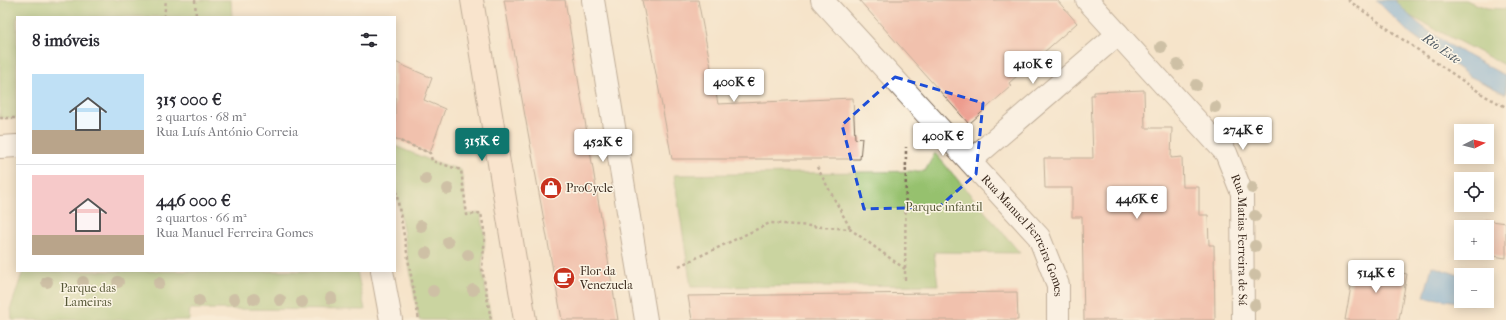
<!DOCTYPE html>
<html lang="pt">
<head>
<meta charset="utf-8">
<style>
	:root { --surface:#fff; --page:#f7f7f7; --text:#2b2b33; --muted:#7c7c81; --line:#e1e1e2; --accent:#0f766e }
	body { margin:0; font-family:"IM FELL French Canon",serif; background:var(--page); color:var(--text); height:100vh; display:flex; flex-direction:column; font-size:15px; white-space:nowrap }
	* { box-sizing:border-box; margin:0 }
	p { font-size:13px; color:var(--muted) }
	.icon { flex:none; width:22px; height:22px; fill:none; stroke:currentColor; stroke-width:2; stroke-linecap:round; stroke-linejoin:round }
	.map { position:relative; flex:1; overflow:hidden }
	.drawer { position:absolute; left:16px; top:16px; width:380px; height:256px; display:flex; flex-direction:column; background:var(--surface); border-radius:0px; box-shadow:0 2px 10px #0003 }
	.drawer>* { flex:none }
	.needle { width:26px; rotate:84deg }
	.tools { position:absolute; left:1454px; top:124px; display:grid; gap:8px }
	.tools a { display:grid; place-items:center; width:40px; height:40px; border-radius:0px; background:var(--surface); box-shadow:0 2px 10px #0003; font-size:20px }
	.price { position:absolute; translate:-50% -34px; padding:0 9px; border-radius:4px; background:#fff; color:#222; font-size:13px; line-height:26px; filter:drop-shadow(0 1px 2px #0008) }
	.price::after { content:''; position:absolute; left:50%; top:24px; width:12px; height:9px; margin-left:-6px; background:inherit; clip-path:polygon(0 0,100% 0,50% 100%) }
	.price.current { background:var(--accent); color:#fff }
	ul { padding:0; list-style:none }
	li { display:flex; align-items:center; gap:12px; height:100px; padding:0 16px }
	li+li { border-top:1px solid var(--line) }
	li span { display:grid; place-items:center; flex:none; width:112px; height:80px; border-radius:0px; color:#555 }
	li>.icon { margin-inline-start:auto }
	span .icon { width:48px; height:48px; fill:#fffc; stroke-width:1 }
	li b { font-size:17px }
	h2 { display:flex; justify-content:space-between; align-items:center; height:48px; padding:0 16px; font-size:17px }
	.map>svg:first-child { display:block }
	.green { fill:#96c16e; stroke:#687646 }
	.water { fill:#68a9db; stroke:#526a7c }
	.building { fill:#ec988a }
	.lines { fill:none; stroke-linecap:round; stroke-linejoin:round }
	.street-casing { stroke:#7c6b5a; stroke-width:24 }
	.secondary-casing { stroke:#7c6b5a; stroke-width:24 }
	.path { stroke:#7c6b5a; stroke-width:2.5; stroke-dasharray:3 3; stroke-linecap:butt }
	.street { stroke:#fff; stroke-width:22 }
	.secondary { stroke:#fde4d0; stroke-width:22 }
	.tree { fill:#9e9679 }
	.marked { fill:none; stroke:#1d4ed8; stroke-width:3; stroke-dasharray:8 5; stroke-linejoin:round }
	.labels { text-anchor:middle; stroke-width:3; stroke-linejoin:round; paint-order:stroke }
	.poi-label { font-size:12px; fill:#3b2a1e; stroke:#fcf5e5; text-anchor:start }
	.park-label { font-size:12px; fill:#565736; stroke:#fcf5e5 }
	.street-label { font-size:12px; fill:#3b2a1e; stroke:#fcf5e5 }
	.water-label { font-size:13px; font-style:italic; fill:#4b5660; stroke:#fcf5e5 }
</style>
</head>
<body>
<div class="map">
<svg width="1506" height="320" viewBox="0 0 1506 320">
	<rect width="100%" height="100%" fill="#fcf5e5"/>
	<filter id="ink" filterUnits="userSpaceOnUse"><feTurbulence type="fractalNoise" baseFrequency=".025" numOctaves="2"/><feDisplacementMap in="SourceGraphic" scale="8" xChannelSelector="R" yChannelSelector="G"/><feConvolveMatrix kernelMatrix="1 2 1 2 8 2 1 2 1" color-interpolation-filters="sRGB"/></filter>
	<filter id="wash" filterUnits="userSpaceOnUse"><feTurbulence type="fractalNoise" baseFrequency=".012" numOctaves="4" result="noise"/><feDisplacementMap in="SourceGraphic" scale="16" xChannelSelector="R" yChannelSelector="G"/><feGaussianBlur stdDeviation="0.9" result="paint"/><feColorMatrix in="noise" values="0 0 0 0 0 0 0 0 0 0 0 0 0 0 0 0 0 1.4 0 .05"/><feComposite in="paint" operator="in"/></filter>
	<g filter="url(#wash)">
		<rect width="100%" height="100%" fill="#f5e4ca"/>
		<g class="green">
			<polygon points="0,0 231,0 232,17 17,17 17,118 0,118"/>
			<polygon points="1395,0 1465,0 1487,8 1506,9 1506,66 1406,14"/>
			<polygon points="395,146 432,161 461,170 467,214 481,213 485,236 482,268 491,320 419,320 395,185"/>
			<polygon points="935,153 1020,253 934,252 938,285 691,287 674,175 925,171"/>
			<polygon points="23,271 357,271 365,310 190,309 189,320 12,320 11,307"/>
		</g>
		<g class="water">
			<path d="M1376,0H1395C1422,34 1469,56 1506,76V94L1469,76L1406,30Z"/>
			<polygon points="1432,266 1461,276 1461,301 1474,301 1473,304 1424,297"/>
		</g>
		<g id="blocks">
			<g class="building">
				<polygon points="504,0 565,0 618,320 562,320"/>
				<polygon points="642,0 698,0 718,104 853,98 855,139 862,138 860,159 672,159"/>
				<polygon points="859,0 1057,0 1077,23 1009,83 1011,86 969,124"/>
				<polygon points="395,62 432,78 424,100 445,109 430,153 395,139"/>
				<polygon points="1144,90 1145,128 1172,128 1171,158 1182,157 1183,187 1199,187 1199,215 1208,215 1209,245 1214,245 1215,320 1084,320 1082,217 1072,217 1072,188 1045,188 1044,158 1093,158 1091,95 1094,95 1094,92"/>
				<polygon points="1485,220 1506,223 1506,258 1480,254 1480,253 1487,253 1487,227 1484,227"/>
				<polygon points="1355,264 1407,274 1399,320 1345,320"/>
				<polygon points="1017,292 1018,320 692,320 688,296"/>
			</g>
		</g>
	</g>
	<g filter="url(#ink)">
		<use href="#blocks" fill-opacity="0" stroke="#7c6b5a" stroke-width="1"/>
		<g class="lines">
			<g class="street-casing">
				<g id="street">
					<polyline points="593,0 646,320"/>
					<path id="s1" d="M822,0L1039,237L1058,285V320"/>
					<path id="s2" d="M1087,0L1226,153L1242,193L1243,320"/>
					<polyline points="0,147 17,146"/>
					<polyline points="970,161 1118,34"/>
					<polyline points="382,271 391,320"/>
				</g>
			</g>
			<g class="secondary-casing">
				<polyline id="secondary" points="472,0 525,320"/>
			</g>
			<g class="path">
				<polyline points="195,0 196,17"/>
				<polyline points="1348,0 1402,39 1485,96 1506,107"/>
				<polyline points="164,17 166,0"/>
				<polyline points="0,118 17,118"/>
				<polyline points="395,139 430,153 432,161 461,170 467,215 481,213 485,236 482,268 491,320"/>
				<polyline points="817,167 850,228"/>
				<polyline points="395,185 419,320"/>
				<polyline points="679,266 770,223 850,229 905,269"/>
				<polyline points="905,280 906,147"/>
			</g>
			<use href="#street" class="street"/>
			<use href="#secondary" class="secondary"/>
		</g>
		<g class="tree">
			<circle cx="1161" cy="47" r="6"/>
			<circle cx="1178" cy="65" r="6"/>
			<circle cx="1196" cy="85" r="6"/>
			<circle cx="1215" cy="107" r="6"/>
			<circle cx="1233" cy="127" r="6"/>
			<circle cx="426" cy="179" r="6"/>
			<circle cx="1252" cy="188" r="6"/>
			<circle cx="448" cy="189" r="6"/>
			<circle cx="1255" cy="216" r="6"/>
			<circle cx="421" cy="226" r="6"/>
			<circle cx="448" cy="242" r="6"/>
			<circle cx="1255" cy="246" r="6"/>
			<circle cx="426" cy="253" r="6"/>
			<circle cx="468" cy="255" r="6"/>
			<circle cx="1255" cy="275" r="6"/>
			<circle cx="47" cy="282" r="6"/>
			<circle cx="83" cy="282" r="6"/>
			<circle cx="118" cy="282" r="6"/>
			<circle cx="159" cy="283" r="6"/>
			<circle cx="473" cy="290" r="6"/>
			<circle cx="433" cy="291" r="6"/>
			<circle cx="331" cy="298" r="6"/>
			<circle cx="234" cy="299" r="6"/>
			<circle cx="254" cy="299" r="6"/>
			<circle cx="280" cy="300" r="6"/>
			<circle cx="199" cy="301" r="6"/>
			<circle cx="302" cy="302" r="6"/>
			<circle cx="1255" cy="305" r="6"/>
		</g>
	</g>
	<path d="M0 0H1506V320H0ZM895,77L983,103L976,174L939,207L864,209L842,125Z" fill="#f5e4ca" fill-opacity=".55" fill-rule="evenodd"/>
	<path class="marked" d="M895,77L983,103L976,174L939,207L864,209L842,125Z"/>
	<defs>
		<g id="shop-disc" transform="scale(1.15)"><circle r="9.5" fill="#c8321e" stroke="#fcf5e5"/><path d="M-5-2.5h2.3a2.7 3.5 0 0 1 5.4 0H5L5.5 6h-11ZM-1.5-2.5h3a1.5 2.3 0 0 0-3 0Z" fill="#fff"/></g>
		<g id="cafe-disc" transform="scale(1.15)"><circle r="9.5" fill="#c8321e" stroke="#fcf5e5"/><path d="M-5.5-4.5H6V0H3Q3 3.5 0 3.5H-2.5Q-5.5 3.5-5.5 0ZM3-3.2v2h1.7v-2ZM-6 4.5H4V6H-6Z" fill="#fff"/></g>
	</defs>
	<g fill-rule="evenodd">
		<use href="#shop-disc" x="551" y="188"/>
		<use href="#cafe-disc" x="564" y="278"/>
	</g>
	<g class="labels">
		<g class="poi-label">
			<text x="566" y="192">ProCycle</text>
			<text x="580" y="275">Flor da<tspan x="580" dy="14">Venezuela</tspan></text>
		</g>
		<g class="park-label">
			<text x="944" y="211">Parque infantil</text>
			<text x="88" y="292">Parque das<tspan x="88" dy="14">Lameiras</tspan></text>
		</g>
		<g class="street-label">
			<text dy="4" stroke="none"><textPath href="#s1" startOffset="312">Rua Manuel Ferreira Gomes</textPath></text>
			<text dy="4" stroke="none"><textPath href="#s2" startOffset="296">Rua Matias Ferreira de Sá</textPath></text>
		</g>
		<g class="water-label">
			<text transform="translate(1442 48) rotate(35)" y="5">Rio Este</text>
		</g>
	</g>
</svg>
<div class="tools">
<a><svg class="needle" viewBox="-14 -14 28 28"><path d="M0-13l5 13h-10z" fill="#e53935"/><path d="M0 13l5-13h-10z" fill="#7c7c81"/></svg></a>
<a><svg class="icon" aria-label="locate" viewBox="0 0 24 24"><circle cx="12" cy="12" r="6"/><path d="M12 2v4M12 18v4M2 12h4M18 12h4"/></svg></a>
<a>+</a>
<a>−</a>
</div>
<b class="price" style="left:1033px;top:85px">410K €</b>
<b class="price" style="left:734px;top:103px">400K €</b>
<b class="price" style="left:1243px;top:151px">274K €</b>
<b class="price" style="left:943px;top:157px">400K €</b>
<b class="price current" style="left:482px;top:162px">315K €</b>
<b class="price" style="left:603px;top:163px">452K €</b>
<b class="price" style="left:1137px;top:220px">446K €</b>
<b class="price" style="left:1376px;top:294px">514K €</b>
<section class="drawer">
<h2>8 imóveis<svg class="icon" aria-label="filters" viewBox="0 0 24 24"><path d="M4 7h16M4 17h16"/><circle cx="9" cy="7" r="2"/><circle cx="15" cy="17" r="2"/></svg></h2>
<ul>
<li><span style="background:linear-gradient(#bfe0f5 70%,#b9a48a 0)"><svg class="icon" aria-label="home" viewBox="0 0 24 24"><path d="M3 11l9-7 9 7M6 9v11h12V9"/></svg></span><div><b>315 000 €</b><p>2 quartos · 68 m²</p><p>Rua Luís António Correia</p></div></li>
<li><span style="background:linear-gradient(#f6c9c9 75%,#b9a48a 0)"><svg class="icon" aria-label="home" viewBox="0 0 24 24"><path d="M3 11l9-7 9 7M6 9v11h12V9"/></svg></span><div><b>446 000 €</b><p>2 quartos · 66 m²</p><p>Rua Manuel Ferreira Gomes</p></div></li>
</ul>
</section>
</div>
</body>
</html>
